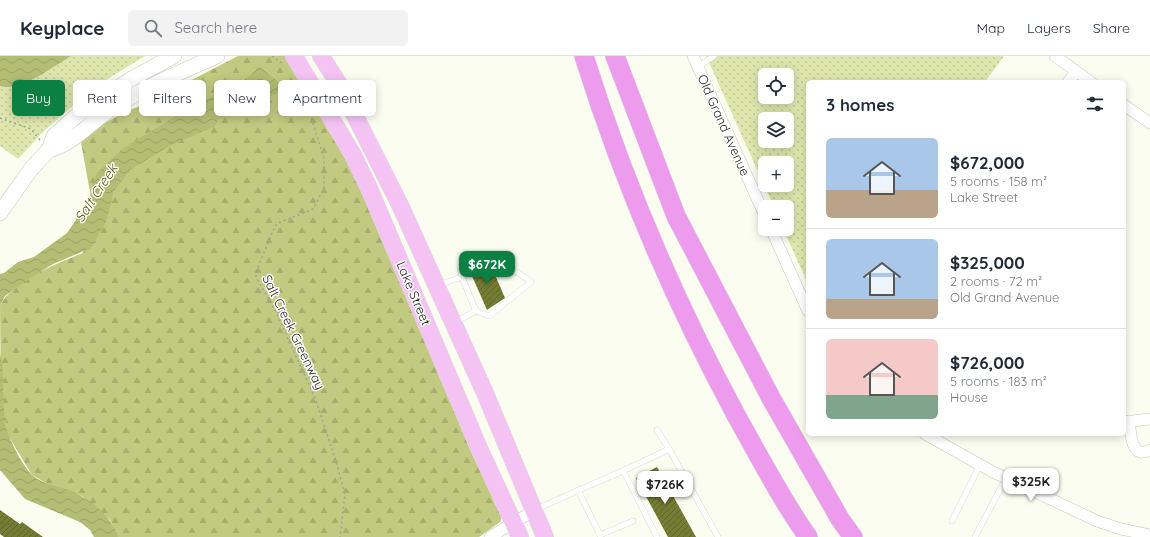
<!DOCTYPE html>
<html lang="en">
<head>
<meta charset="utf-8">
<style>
	:root { --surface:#fff; --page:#f2f2f3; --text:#1f2937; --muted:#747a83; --line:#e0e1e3; --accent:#0b8043 }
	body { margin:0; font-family:Quicksand,sans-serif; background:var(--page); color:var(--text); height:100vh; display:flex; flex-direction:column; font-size:15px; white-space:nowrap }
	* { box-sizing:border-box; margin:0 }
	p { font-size:13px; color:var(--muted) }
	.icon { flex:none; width:22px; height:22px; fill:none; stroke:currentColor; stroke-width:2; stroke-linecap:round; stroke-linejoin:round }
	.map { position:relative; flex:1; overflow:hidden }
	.drawer { position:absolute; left:806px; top:24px; width:320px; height:356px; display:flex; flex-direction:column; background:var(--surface); border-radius:6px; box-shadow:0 2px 10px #0003 }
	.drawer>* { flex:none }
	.hud { position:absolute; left:12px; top:24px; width:380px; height:36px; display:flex; gap:8px }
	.tools { position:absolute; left:758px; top:12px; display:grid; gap:8px }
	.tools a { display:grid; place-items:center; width:36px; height:36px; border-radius:6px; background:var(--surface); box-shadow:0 2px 10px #0003; font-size:20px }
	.price { position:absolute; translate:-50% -34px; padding:0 9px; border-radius:8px; background:#fff; color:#222; font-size:13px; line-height:26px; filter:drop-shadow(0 1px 2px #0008) }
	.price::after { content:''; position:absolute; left:50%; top:24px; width:12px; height:9px; margin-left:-6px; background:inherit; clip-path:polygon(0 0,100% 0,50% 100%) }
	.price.on { background:var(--accent); color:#fff }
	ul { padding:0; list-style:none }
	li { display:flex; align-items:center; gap:12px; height:100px; padding:0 20px }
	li+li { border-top:1px solid var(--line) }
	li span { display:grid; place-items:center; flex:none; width:112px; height:80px; border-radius:6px; color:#555 }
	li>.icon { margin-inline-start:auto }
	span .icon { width:48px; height:48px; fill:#fffc; stroke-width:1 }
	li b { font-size:17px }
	h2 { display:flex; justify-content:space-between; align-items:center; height:48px; padding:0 20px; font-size:17px }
	.chip { padding:0 14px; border-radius:6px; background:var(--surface); box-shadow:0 2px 10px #0003; font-size:14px; line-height:36px }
	.chip.on { background:var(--accent); color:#fff }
	header { display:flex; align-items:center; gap:24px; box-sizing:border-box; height:56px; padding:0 20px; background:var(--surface); border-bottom:1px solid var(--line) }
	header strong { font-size:19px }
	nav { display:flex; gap:22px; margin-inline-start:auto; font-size:14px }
	.search { width:280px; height:36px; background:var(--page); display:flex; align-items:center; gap:10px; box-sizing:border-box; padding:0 14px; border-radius:6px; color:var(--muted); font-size:15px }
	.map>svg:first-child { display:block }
	.green { fill:url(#green-dots); fill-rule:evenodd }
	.forest { fill:url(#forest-firs) }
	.water { fill:url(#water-waves) }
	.building { fill:url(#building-hatch) }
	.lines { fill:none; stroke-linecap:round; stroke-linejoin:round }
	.service-casing { stroke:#c5c7bc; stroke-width:6 }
	.minor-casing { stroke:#c5c7bc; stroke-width:12 }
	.secondary-casing { stroke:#c5c7bc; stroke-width:16 }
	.primary-casing { stroke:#dcdcdc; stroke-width:18 }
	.motorway-casing { stroke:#dcdcdc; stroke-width:20 }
	.path { stroke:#a0a198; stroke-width:1.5; stroke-dasharray:2 3; stroke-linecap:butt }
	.service { stroke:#fff; stroke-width:5.5 }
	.minor { stroke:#fff; stroke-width:11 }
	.secondary { stroke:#fff; stroke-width:15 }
	.primary { stroke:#f4c3f4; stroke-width:17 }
	.motorway { stroke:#ed9bec; stroke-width:19 }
	.labels { text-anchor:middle; stroke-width:3; stroke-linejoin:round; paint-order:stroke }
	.street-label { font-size:13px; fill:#272723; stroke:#fff }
	.water-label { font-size:14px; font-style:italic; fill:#565d04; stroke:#fff }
</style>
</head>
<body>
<header>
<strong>Keyplace</strong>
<div class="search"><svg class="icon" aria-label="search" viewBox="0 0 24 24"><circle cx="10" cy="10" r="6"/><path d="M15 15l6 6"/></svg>Search here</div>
<nav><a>Map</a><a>Layers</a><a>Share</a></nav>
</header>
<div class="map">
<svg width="1150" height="481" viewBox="0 0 1150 481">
	<defs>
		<pattern id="green-dots" width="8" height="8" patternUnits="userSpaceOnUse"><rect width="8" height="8" fill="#dee6ae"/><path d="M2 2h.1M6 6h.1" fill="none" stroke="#bec595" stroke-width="1.8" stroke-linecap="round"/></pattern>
		<pattern id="forest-firs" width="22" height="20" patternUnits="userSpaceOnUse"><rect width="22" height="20" fill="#c1ca80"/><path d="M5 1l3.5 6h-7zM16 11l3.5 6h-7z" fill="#a6ae6e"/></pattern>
		<pattern id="water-waves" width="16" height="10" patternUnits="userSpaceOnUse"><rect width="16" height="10" fill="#b4bd74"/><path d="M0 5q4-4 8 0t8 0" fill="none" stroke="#9ba264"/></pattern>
		<pattern id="building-hatch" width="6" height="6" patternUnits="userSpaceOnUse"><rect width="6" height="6" fill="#747c33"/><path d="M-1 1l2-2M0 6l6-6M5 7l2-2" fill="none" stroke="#5f662b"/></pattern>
	</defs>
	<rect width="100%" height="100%" fill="#fbfdf1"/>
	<g class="green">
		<polygon points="0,0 145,0 96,30 44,75 18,103 0,90"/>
		<path d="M706,0H1004L985,26H808V228L783,173H787V151H774ZM765,19H787V41H765ZM765,63H787V85H765ZM765,107H787V129H765Z"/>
	</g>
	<path class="forest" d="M238,0H285L301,19L340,86L502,460L500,466L479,481H119L110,464L82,440L51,430L32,419L8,379L1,342L0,249C14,225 57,207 83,197L91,142L80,81L121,58L149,46Z"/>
	<g class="water">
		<path d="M0,0H71C52,11 21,36 0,30Z"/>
		<polygon points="260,11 287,33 219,63 214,71 171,89 130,114 114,135 106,166 91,192 53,208 26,225 5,240 0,249 0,218 4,217 18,206 34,201 67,177 91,142 93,127 97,117 122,93 184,55 244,24"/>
		<path d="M0,297C6,323 0,352 9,380C14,392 23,410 32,419C41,427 52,429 63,432C87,440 109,457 119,481H94L90,474L80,466L25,443L0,414Z"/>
	</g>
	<g class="building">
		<polygon points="489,205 505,242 487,254 469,213"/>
		<polygon points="657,411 696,481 668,481 636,422"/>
		<polygon points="0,454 20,468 22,466 43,481 4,481 0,478"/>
	</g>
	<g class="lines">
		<g class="service-casing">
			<g id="service">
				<polyline points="698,11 714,0"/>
				<polygon points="490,198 531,226 489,260 476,255 462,221 460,211"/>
				<polyline points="438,229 462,221"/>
				<polyline points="455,266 476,255"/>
				<polyline points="657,374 669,393"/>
				<polyline points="624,416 657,481"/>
				<polyline points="578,434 600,479 633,465"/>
				<path d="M535,454C580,433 625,415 669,393L718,481"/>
				<polyline points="952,465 980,409"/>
				<polyline points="975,481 1006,422"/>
			</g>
		</g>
		<g class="minor-casing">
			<g id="minor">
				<polyline points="693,0 765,160"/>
				<polyline points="1055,0 1091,26"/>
				<polyline points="1068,26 1076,16"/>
				<polyline points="1124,49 1150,67"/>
				<polyline points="771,173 808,255"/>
				<path d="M1129,365C1131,378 1131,404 1150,394"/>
				<polyline points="1124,366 1150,363"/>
				<polyline points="925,378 993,416 1097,465 1121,473 1150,479"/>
				<polyline points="490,481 533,455"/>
			</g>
		</g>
		<g class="secondary-casing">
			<g id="secondary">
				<path d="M49,94C73,88 91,66 112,52C145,31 181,16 217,0"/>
				<polyline points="0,157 31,113 49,94 54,80 75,61 133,22 174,0"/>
			</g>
		</g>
		<g class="primary-casing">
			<g id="primary">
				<polyline points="294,0 352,97 369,132 479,392 520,481"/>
				<polyline points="321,0 340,30 400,149 485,337 545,481"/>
			</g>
		</g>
		<g class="motorway-casing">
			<g id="motorway">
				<path d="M584,0C623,125 674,244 736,359C759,400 781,443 808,481"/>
				<polyline points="615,0 676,160 771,342 840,463 853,481"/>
			</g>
		</g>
		<g class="path">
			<polyline points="272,0 284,9"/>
			<polyline points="307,48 324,102 324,132 313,153 278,167 275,170 256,216 256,221 275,254 315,342 333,396 345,438 340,481"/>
			<polyline points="0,62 31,73 40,84"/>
		</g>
		<use href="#service" class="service"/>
		<use href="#minor" class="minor"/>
		<use href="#secondary" class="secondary"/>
		<use href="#primary" class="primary"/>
		<use href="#motorway" class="motorway"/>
	</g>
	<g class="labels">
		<g class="street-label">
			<text transform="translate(724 69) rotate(66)" y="5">Old Grand Avenue</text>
			<text transform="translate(414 237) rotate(67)" y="5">Lake Street</text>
			<text transform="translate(294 276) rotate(64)" y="5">Salt Creek Greenway</text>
		</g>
		<g class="water-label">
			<text transform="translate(96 137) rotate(-57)" y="5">Salt Creek</text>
		</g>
	</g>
</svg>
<div class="tools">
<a><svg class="icon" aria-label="locate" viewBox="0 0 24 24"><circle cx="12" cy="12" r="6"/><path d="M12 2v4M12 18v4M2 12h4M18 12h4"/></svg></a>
<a><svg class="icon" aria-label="layers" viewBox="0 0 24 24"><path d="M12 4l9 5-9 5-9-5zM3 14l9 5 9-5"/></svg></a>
<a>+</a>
<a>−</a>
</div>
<b class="price on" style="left:487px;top:229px">$672K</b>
<b class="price" style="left:1031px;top:446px">$325K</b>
<b class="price" style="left:665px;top:449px">$726K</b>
<div class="hud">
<a class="chip on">Buy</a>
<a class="chip">Rent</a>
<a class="chip">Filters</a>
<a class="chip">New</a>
<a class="chip">Apartment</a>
</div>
<section class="drawer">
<h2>3 homes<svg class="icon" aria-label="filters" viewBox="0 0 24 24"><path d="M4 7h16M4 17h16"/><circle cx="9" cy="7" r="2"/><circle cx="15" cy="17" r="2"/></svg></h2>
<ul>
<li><span style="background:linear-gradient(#a9c7e8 65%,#b9a48a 0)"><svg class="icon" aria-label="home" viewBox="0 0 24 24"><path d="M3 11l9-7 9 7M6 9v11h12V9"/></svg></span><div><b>$672,000</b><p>5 rooms · 158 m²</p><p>Lake Street</p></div></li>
<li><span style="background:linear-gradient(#a9c7e8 75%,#b9a48a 0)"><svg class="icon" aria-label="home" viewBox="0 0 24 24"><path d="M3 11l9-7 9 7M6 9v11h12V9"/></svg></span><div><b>$325,000</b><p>2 rooms · 72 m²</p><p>Old Grand Avenue</p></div></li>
<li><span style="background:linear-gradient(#f6c9c9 70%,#7fa58c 0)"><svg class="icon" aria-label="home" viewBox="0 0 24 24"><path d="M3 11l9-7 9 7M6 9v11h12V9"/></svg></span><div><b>$726,000</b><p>5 rooms · 183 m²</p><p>House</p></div></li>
</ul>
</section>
</div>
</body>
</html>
